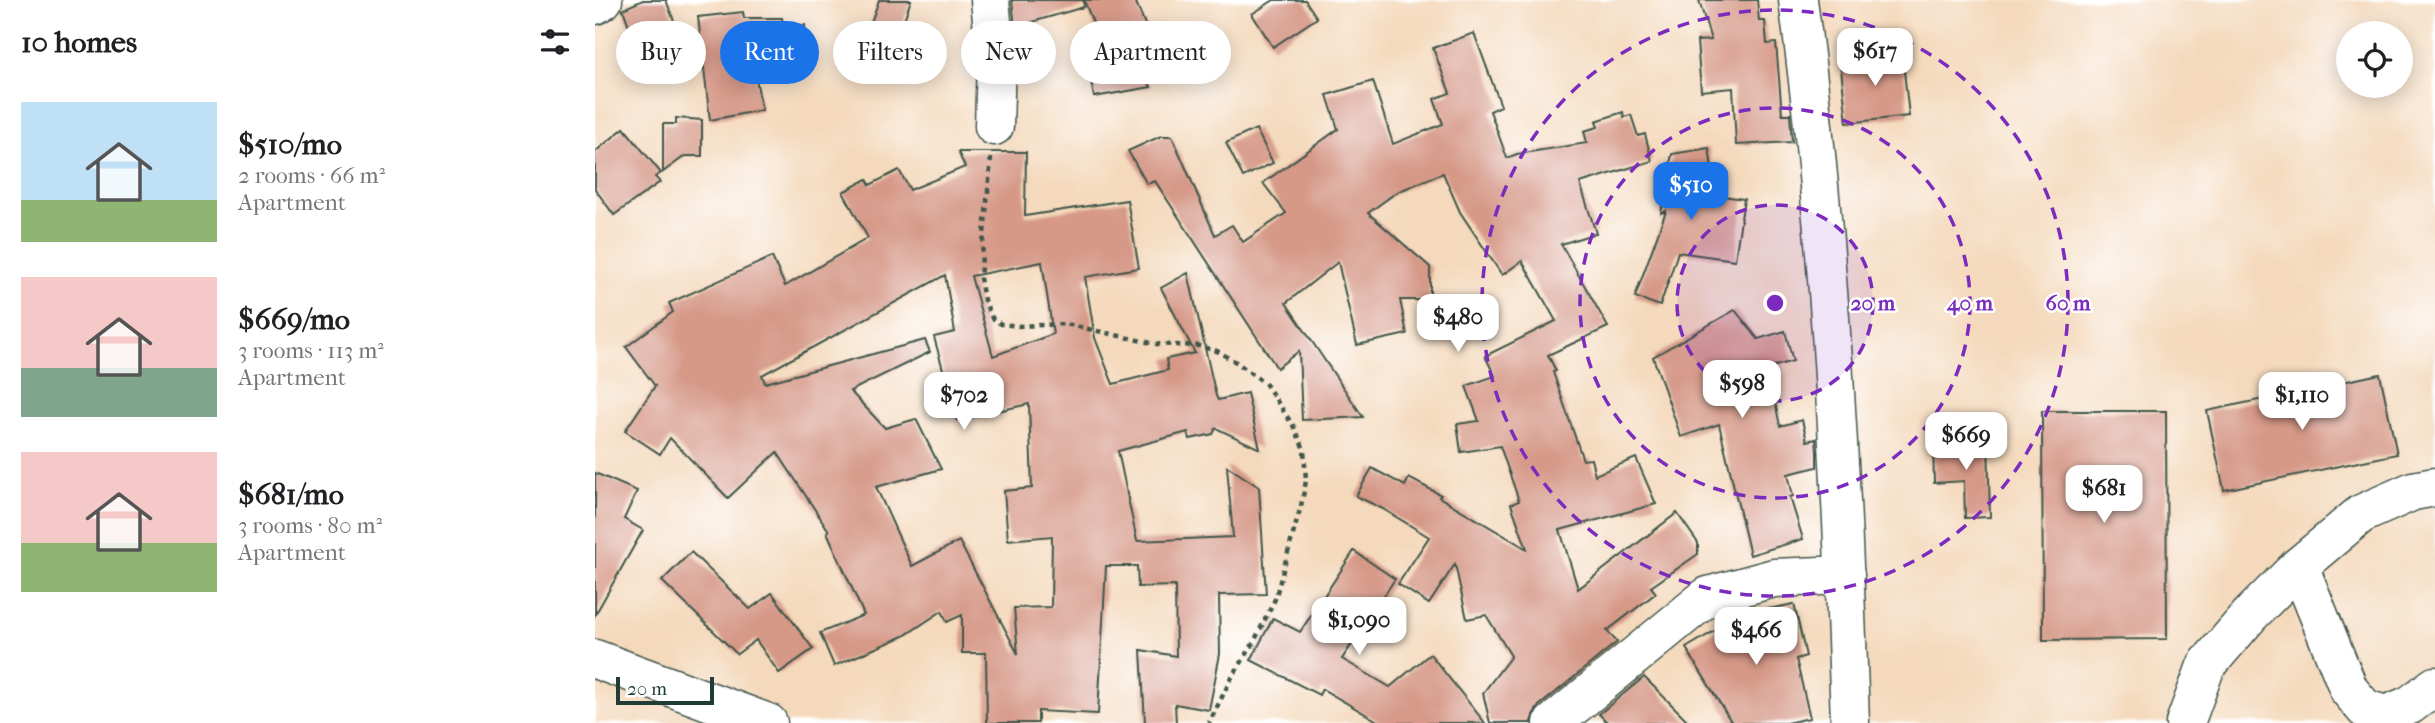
<!DOCTYPE html>
<html lang="en">
<head>
<meta charset="utf-8">
<style>
	:root { --surface:#fff; --page:#f2f2f2; --text:#202124; --muted:#757577; --accent:#1a73e8 }
	body { margin:0; font-family:"IM FELL French Canon",serif; background:var(--page); color:var(--text); height:100vh; display:flex; flex-direction:column; font-size:26px; white-space:nowrap }
	* { box-sizing:border-box; margin:0 }
	p { font-size:23px; color:var(--muted) }
	.icon { flex:none; width:38px; height:38px; fill:none; stroke:currentColor; stroke-width:2; stroke-linecap:round; stroke-linejoin:round }
	.map { position:relative; flex:1; overflow:hidden }
	.drawer { display:flex; flex-direction:column; background:var(--surface); width:595px }
	.drawer>* { flex:none }
	.top-card { position:absolute; left:21px; top:21px; width:665px; height:63px; display:flex; gap:14px }
	.controls { position:absolute; left:1741px; top:21px; display:grid; gap:14px }
	.controls a { display:grid; place-items:center; width:77px; height:77px; border-radius:50%; background:var(--surface); box-shadow:0 4px 18px #0003; font-size:35px }
	.scale { position:absolute; left:21px; bottom:18px; width:98px; box-sizing:border-box; padding-left:7px; border:4px solid #1f3d34; border-top:0; font-size:19px; line-height:24px; white-space:nowrap; color:#1f3d34; -webkit-text-stroke:5px #fff; paint-order:stroke }
	.price { position:absolute; translate:-50% -60px; padding:0 16px; border-radius:14px; background:#fff; color:#222; font-size:23px; line-height:46px; filter:drop-shadow(0 2px 4px #0008) }
	.price::after { content:''; position:absolute; left:50%; top:42px; width:21px; height:16px; margin-left:-10px; background:inherit; clip-path:polygon(0 0,100% 0,50% 100%) }
	.price.selected { background:var(--accent); color:#fff }
	ul { padding:0; list-style:none }
	li { display:flex; align-items:center; gap:21px; height:175px; padding:0 21px }
	li span { display:grid; place-items:center; flex:none; width:196px; height:140px; border-radius:0px; color:#555 }
	li>.icon { margin-inline-start:auto }
	span .icon { width:84px; height:84px; fill:#fffc; stroke-width:1 }
	li b { font-size:30px }
	h2 { display:flex; justify-content:space-between; align-items:center; height:84px; padding:0 21px; font-size:30px }
	.pill { padding:0 24px; border-radius:32px; background:var(--surface); box-shadow:0 4px 18px #0003; font-size:24px; line-height:63px }
	.pill.selected { background:var(--accent); color:#fff }
	main { display:flex; flex:1; min-height:0 }
	.map>svg:first-child { display:block }
	.building { fill:#d69988; fill-rule:evenodd }
	.lines { fill:none; stroke-linecap:round; stroke-linejoin:round }
	.minor-casing { stroke:#3f5448; stroke-width:41 }
	.path { stroke:#3f5448; stroke-width:4.5; stroke-dasharray:5 5; stroke-linecap:butt }
	.minor { stroke:#fff; stroke-width:38 }
	.ring { fill:none; stroke:#7b2cbf; stroke-width:3.5; stroke-dasharray:12 9 }
	.centre { fill:#7b2cbf; stroke:#fff; stroke-width:3.5 }
	.ring-label { font-size:21px; text-anchor:middle; font-weight:bold; fill:#7b2cbf; stroke:#fff; stroke-width:5; stroke-linejoin:round; paint-order:stroke }
</style>
</head>
<body>
<main>
<section class="drawer">
<h2>10 homes<svg class="icon" aria-label="filters" viewBox="0 0 24 24"><path d="M4 7h16M4 17h16"/><circle cx="9" cy="7" r="2"/><circle cx="15" cy="17" r="2"/></svg></h2>
<ul>
<li><span style="background:linear-gradient(#bfe0f5 70%,#8fb573 0)"><svg class="icon" aria-label="home" viewBox="0 0 24 24"><path d="M3 11l9-7 9 7M6 9v11h12V9"/></svg></span><div><b>$510/mo</b><p>2 rooms · 66 m²</p><p>Apartment</p></div></li>
<li><span style="background:linear-gradient(#f6c9c9 65%,#7fa58c 0)"><svg class="icon" aria-label="home" viewBox="0 0 24 24"><path d="M3 11l9-7 9 7M6 9v11h12V9"/></svg></span><div><b>$669/mo</b><p>3 rooms · 113 m²</p><p>Apartment</p></div></li>
<li><span style="background:linear-gradient(#f6c9c9 65%,#8fb573 0)"><svg class="icon" aria-label="home" viewBox="0 0 24 24"><path d="M3 11l9-7 9 7M6 9v11h12V9"/></svg></span><div><b>$681/mo</b><p>3 rooms · 80 m²</p><p>Apartment</p></div></li>
</ul>
</section>
<div class="map">
<svg width="1840" height="723" viewBox="0 0 1840 723">
	<rect width="100%" height="100%" fill="#fff"/>
	<filter id="ink" filterUnits="userSpaceOnUse"><feTurbulence type="fractalNoise" baseFrequency=".0143" numOctaves="2"/><feDisplacementMap in="SourceGraphic" scale="14" xChannelSelector="R" yChannelSelector="G"/><feConvolveMatrix kernelMatrix="1 2 1 2 8 2 1 2 1" color-interpolation-filters="sRGB"/></filter>
	<filter id="wash" filterUnits="userSpaceOnUse"><feTurbulence type="fractalNoise" baseFrequency=".00686" numOctaves="4" result="noise"/><feDisplacementMap in="SourceGraphic" scale="28" xChannelSelector="R" yChannelSelector="G"/><feGaussianBlur stdDeviation="1.57" result="paint"/><feColorMatrix in="noise" values="0 0 0 0 0 0 0 0 0 0 0 0 0 0 0 0 0 1.4 0 .05"/><feComposite in="paint" operator="in"/></filter>
	<g filter="url(#wash)">
		<rect width="100%" height="100%" fill="#f4d9bc"/>
		<g id="blocks">
			<g class="building">
				<polygon points="48,0 71,0 84,34 42,49 28,9"/>
				<polygon points="284,0 316,0 303,37 274,28"/>
				<polygon points="417,0 488,0 489,7 420,27"/>
				<polygon points="489,0 540,0 554,34 536,42 556,87 499,97 492,60 511,56"/>
				<polygon points="679,0 710,0 722,18 678,47 657,14"/>
				<polygon points="1104,0 1162,0 1164,21 1170,21 1172,44 1181,43 1187,114 1195,114 1197,142 1141,145 1138,88 1106,91 1102,41 1116,40"/>
				<polygon points="148,12 149,18 187,18 188,25 210,25 210,61 187,61 187,67 159,68 167,110 115,120 103,17"/>
				<polygon points="879,33 906,106 895,111 912,158 922,154 992,143 989,131 1003,127 1001,121 1028,112 1029,117 1036,115 1043,136 1050,134 1057,161 985,183 1001,233 966,244 1013,327 953,355 961,371 958,372 988,460 996,459 1000,475 1041,458 1061,504 965,530 983,589 1082,513 1103,543 1103,554 1056,587 1061,593 1012,631 1022,642 944,706 938,715 937,723 895,723 888,693 916,656 891,615 872,619 860,564 834,604 803,584 834,537 788,509 761,496 777,468 810,486 814,478 846,495 844,497 932,549 916,504 924,501 905,446 866,452 862,424 884,421 871,386 900,376 890,356 961,321 927,261 907,275 865,212 848,173 802,192 773,213 835,267 835,300 805,300 812,334 762,345 743,262 691,303 768,417 707,420 704,351 682,368 560,181 552,184 533,151 566,136 577,136 620,235 637,225 648,242 691,213 668,183 743,129 732,95 778,81 798,144 848,124 839,99 855,93 838,48"/>
				<polygon points="1307,53 1314,116 1252,123 1245,60"/>
				<polygon points="81,118 107,120 107,156 90,156 68,172 68,124 81,124"/>
				<polygon points="29,128 66,173 60,177 65,182 19,215 0,189 0,152"/>
				<polygon points="661,129 678,163 648,177 631,143"/>
				<polygon points="1114,148 1121,195 1149,199 1140,260 1083,252 1065,306 1040,297 1071,211 1066,213 1077,154"/>
				<path d="M363,152H431L430,216L532,200L544,268L490,277L500,338L518,384L573,370L571,359L600,353L566,288L593,273L621,396L623,400L652,393L665,449L621,428L618,434L595,439L593,432L523,451L542,541L638,537L632,466L664,487L671,594L624,595L625,654L614,710L580,704L581,723H550L546,650L581,656L580,586L543,587L542,566H511L503,714L443,711V723H392L391,653H367V615L352,622L347,611L309,636L239,666L225,633L269,615L232,532L234,531L182,452L133,498L75,438L65,454L30,431L60,386L31,347L78,312L74,303L177,257L190,286L273,238L248,192L272,179L275,185L304,170L315,190L370,167ZM447,262L458,334L398,356L376,276ZM350,275L360,332L339,337L362,420L434,404L437,488L409,491L413,540L457,536L456,607L419,608L423,654L364,541L317,566L281,487L346,469L321,419L290,428L255,391L335,352L330,340L170,383L167,375Z"/>
				<polygon points="1140,310 1163,339 1190,331 1198,361 1173,368 1185,426 1207,420 1212,441 1221,439 1222,452 1222,467 1193,474 1198,496 1195,497 1208,539 1155,555 1124,424 1086,437 1058,357"/>
				<polygon points="1785,374 1802,454 1629,490 1612,411"/>
				<polygon points="1447,411 1571,411 1572,639 1448,640"/>
				<polygon points="1393,440 1395,517 1370,518 1369,481 1339,483 1338,442"/>
				<polygon points="0,473 42,491 29,519 48,530 0,615"/>
				<polygon points="759,551 800,579 747,659 795,687 835,654 890,723 786,723 727,689 724,695 656,660 678,618 705,632"/>
				<polygon points="96,552 155,609 177,593 218,649 184,673 161,640 142,654 67,581"/>
				<polygon points="1199,604 1211,656 1201,659 1215,718 1191,723 1137,723 1091,648 1148,614"/>
				<polygon points="1049,677 1095,723 1013,723 1004,714"/>
			</g>
		</g>
	</g>
	<g filter="url(#ink)">
		<use href="#blocks" fill-opacity="0" stroke="#3f5448" stroke-width="2"/>
		<g class="lines">
			<g class="minor-casing">
				<g id="minor">
					<polyline points="395,0 401,61 399,126"/>
					<path d="M1203,0C1235,240 1247,481 1255,723"/>
					<polyline points="0,5 8,0"/>
					<polyline points="1704,566 1754,690 1770,709 1791,715 1815,705 1840,686"/>
					<polyline points="0,659 173,723"/>
					<polyline points="958,723 1113,596 1179,578 1250,575"/>
					<polyline points="1590,723 1611,666 1655,615 1704,566 1766,514 1818,491 1840,487"/>
				</g>
			</g>
			<polyline class="path" points="396,158 385,278 389,300 397,318 406,324 423,326 471,324 561,344 604,346 622,351 641,362 670,383 699,427 709,449 711,481 706,506 680,599 658,644 636,679 614,723"/>
			<use href="#minor" class="minor"/>
		</g>
	</g>
	<circle cx="1180" cy="303" r="98" fill="#7b2cbf" fill-opacity=".12"/>
	<g class="ring">
		<circle cx="1180" cy="303" r="98"/>
		<circle cx="1180" cy="303" r="195"/>
		<circle cx="1180" cy="303" r="293"/>
	</g>
	<circle cx="1180" cy="303" r="10" class="centre"/>
	<g class="ring-label">
		<text x="1278" y="310">20 m</text>
		<text x="1375" y="310">40 m</text>
		<text x="1473" y="310">60 m</text>
	</g>
</svg>
<div class="controls">
<a><svg class="icon" aria-label="locate" viewBox="0 0 24 24"><circle cx="12" cy="12" r="6"/><path d="M12 2v4M12 18v4M2 12h4M18 12h4"/></svg></a>
</div>
<div class="scale">20 m</div>
<b class="price" style="left:1280px;top:88px">$617</b>
<b class="price selected" style="left:1096px;top:222px">$510</b>
<b class="price" style="left:863px;top:354px">$480</b>
<b class="price" style="left:1147px;top:420px">$598</b>
<b class="price" style="left:369px;top:432px">$702</b>
<b class="price" style="left:1707px;top:432px">$1,110</b>
<b class="price" style="left:1371px;top:472px">$669</b>
<b class="price" style="left:1509px;top:525px">$681</b>
<b class="price" style="left:764px;top:657px">$1,090</b>
<b class="price" style="left:1161px;top:667px">$466</b>
<div class="top-card">
<a class="pill">Buy</a>
<a class="pill selected">Rent</a>
<a class="pill">Filters</a>
<a class="pill">New</a>
<a class="pill">Apartment</a>
</div>
</div>
</main>
</body>
</html>
